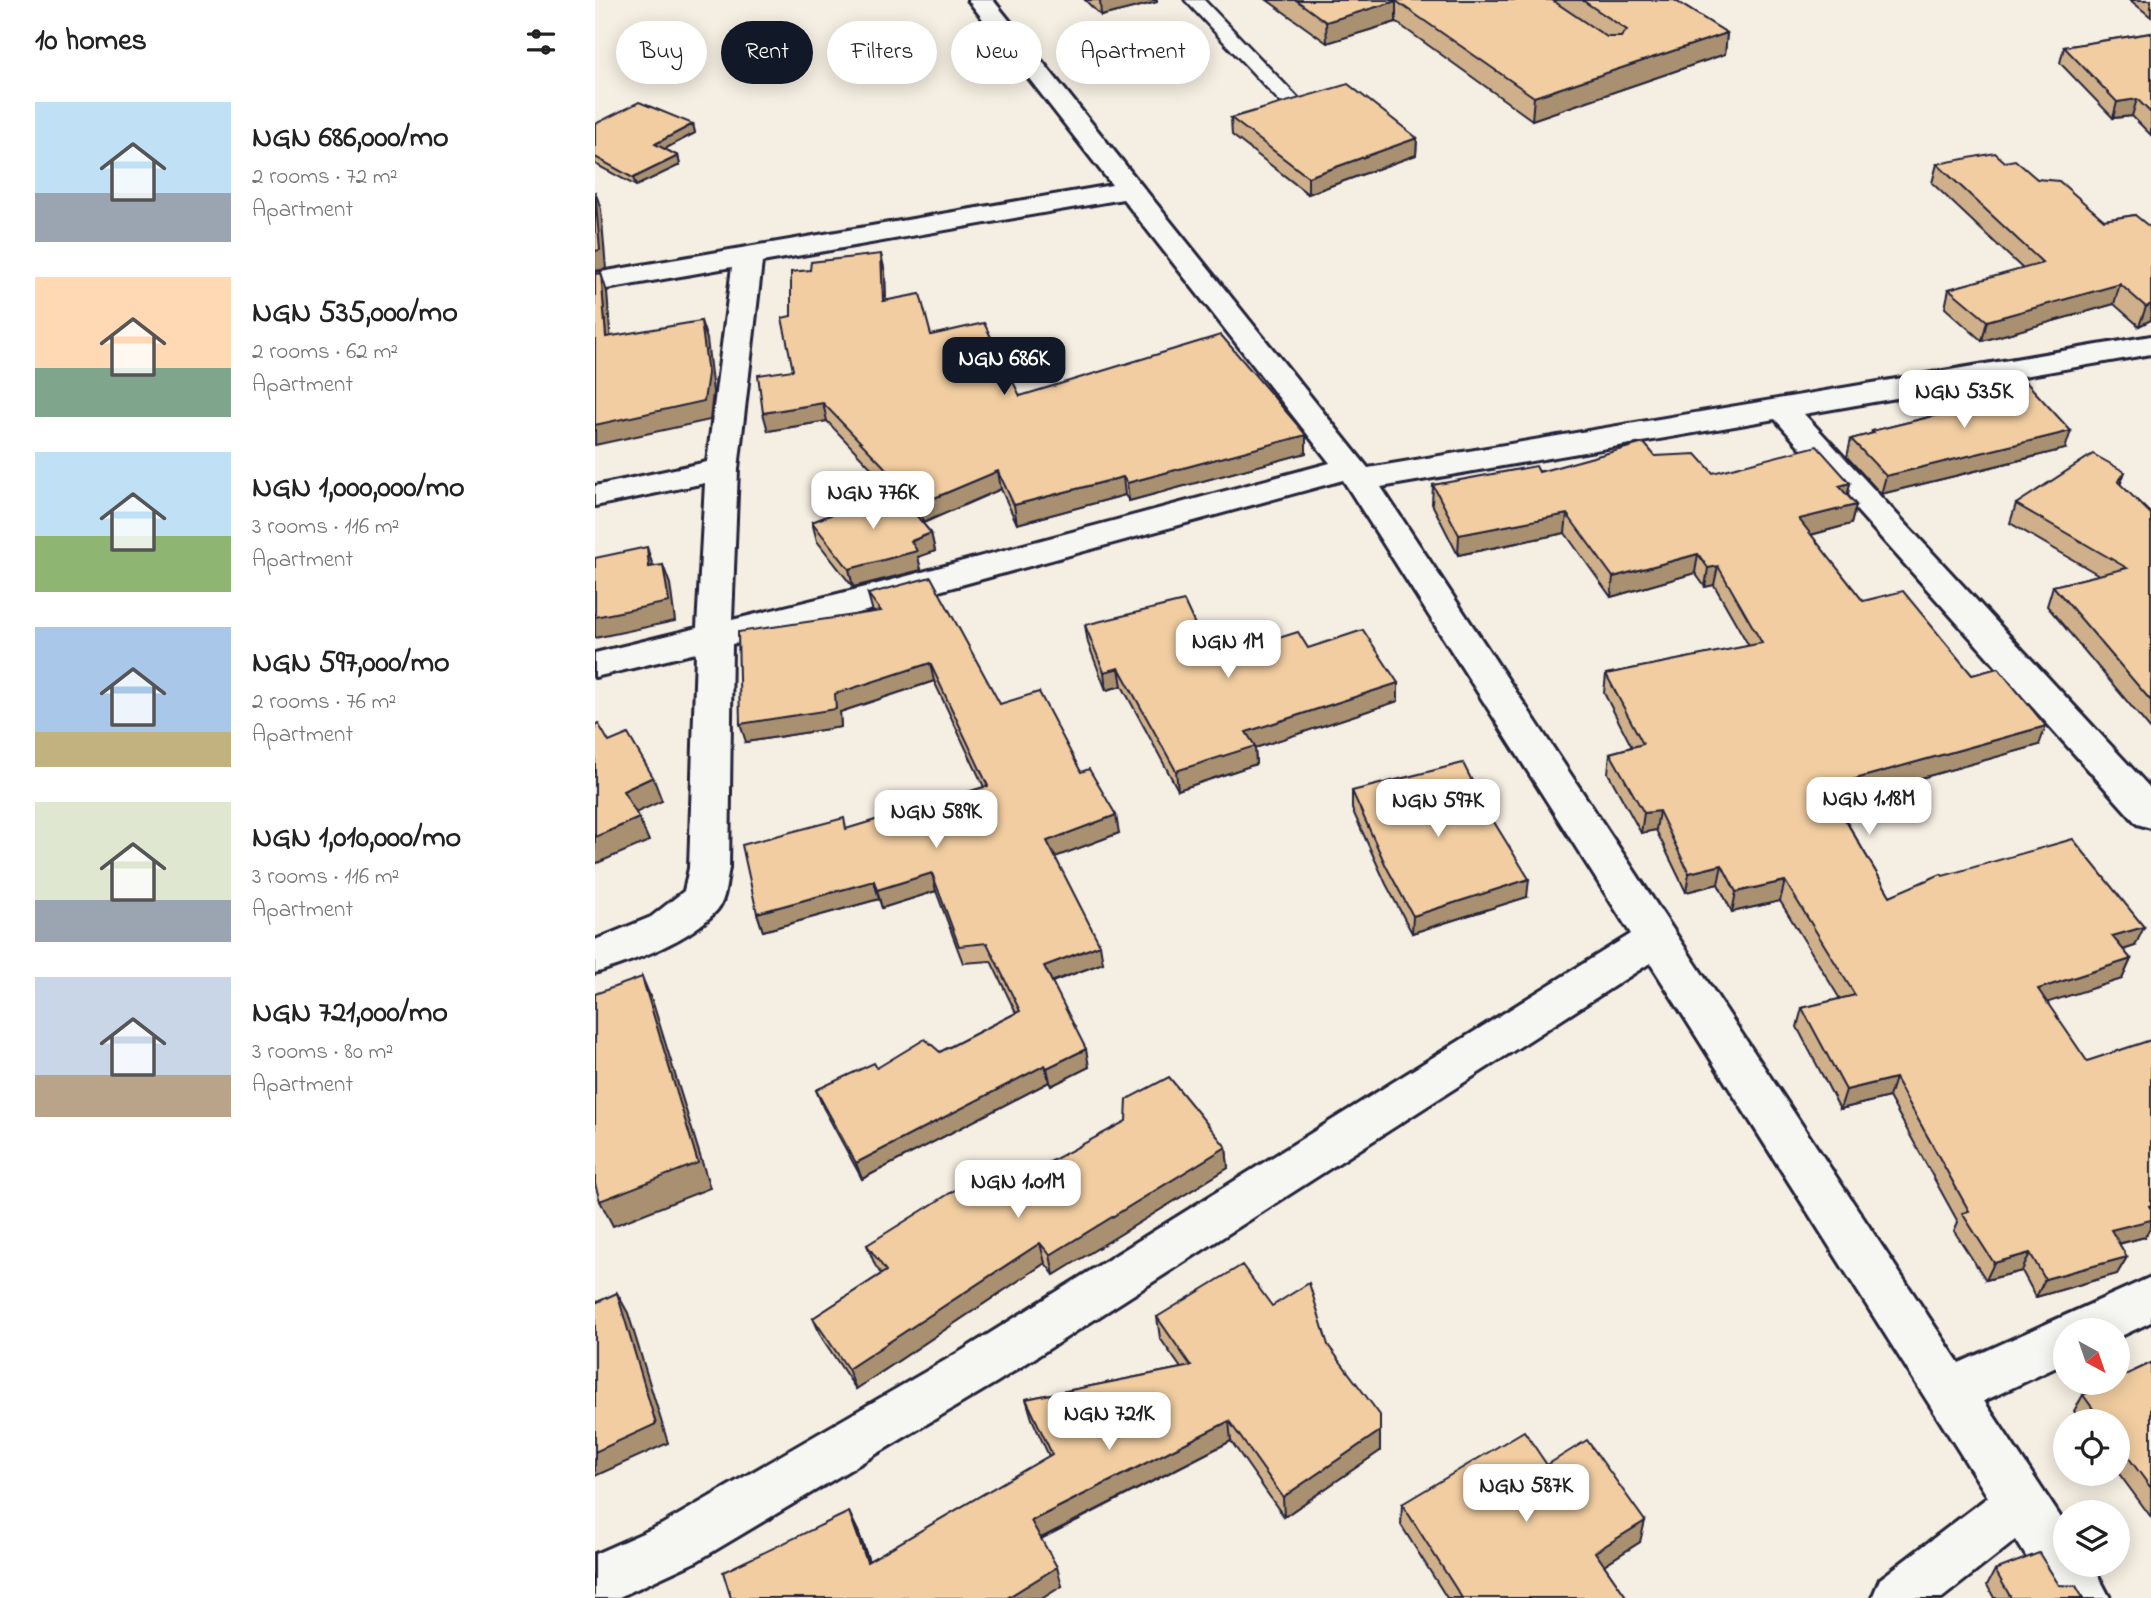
<!DOCTYPE html>
<html lang="en">
<head>
<meta charset="utf-8">
<style>
	:root { --surface:#fff; --page:#f6f6f6; --text:#222; --muted:#767676; --accent:#111827 }
	body { margin:0; font-family:"Indie Flower",sans-serif; background:var(--page); color:var(--text); height:100vh; display:flex; flex-direction:column; font-size:26px; white-space:nowrap }
	* { box-sizing:border-box; margin:0 }
	p { font-size:23px; color:var(--muted) }
	.icon { flex:none; width:38px; height:38px; fill:none; stroke:currentColor; stroke-width:2; stroke-linecap:round; stroke-linejoin:round }
	.map { position:relative; flex:1; overflow:hidden }
	.side { display:flex; flex-direction:column; background:var(--surface); width:595px }
	.side>* { flex:none }
	.guide { position:absolute; left:21px; top:21px; width:665px; height:63px; display:flex; gap:14px }
	.needle { width:46px; rotate:140deg }
	.buttons { position:absolute; left:1458px; top:1318px; display:grid; gap:14px }
	.buttons a { display:grid; place-items:center; width:77px; height:77px; border-radius:50%; background:var(--surface); box-shadow:0 4px 18px #0003; font-size:35px }
	.price { position:absolute; translate:-50% -60px; padding:0 16px; border-radius:14px; background:#fff; color:#222; font-size:23px; line-height:46px; filter:drop-shadow(0 2px 4px #0008) }
	.price::after { content:''; position:absolute; left:50%; top:42px; width:21px; height:16px; margin-left:-10px; background:inherit; clip-path:polygon(0 0,100% 0,50% 100%) }
	.price.on { background:var(--accent); color:#fff }
	ul { padding:0; list-style:none }
	li { display:flex; align-items:center; gap:21px; height:175px; padding:0 35px }
	li span { display:grid; place-items:center; flex:none; width:196px; height:140px; border-radius:0px; color:#555 }
	li>.icon { margin-inline-start:auto }
	span .icon { width:84px; height:84px; fill:#fffc; stroke-width:1 }
	li b { font-size:30px }
	h2 { display:flex; justify-content:space-between; align-items:center; height:84px; padding:0 35px; font-size:30px }
	.pill { padding:0 24px; border-radius:32px; background:var(--surface); box-shadow:0 4px 18px #0003; font-size:24px; line-height:63px }
	.pill.on { background:var(--accent); color:#fff }
	main { display:flex; flex:1; min-height:0 }
	.map>svg:first-child { display:block }
	.lines { fill:none; stroke-linecap:round; stroke-linejoin:round }
	.service-casing { stroke:#22223b; stroke-width:5 }
	.minor-casing { stroke:#22223b; stroke-width:6 }
	.service { fill:#f6f6f2; fill-rule:evenodd }
	.minor { fill:#f6f6f2; fill-rule:evenodd }
	.wall { fill:#cfb08a; stroke:#22223b; stroke-width:2 }
	.shaded-wall { fill:#a99071; stroke:#22223b; stroke-width:2 }
	.building { fill:#f1cda1; stroke:#22223b; stroke-width:2 }
</style>
</head>
<body>
<main>
<section class="side">
<h2>10 homes<svg class="icon" aria-label="filters" viewBox="0 0 24 24"><path d="M4 7h16M4 17h16"/><circle cx="9" cy="7" r="2"/><circle cx="15" cy="17" r="2"/></svg></h2>
<ul>
<li><span style="background:linear-gradient(#bfe0f5 65%,#9aa5b1 0)"><svg class="icon" aria-label="home" viewBox="0 0 24 24"><path d="M3 11l9-7 9 7M6 9v11h12V9"/></svg></span><div><b>NGN 686,000/mo</b><p>2 rooms · 72 m²</p><p>Apartment</p></div></li>
<li><span style="background:linear-gradient(#ffd9b3 65%,#7fa58c 0)"><svg class="icon" aria-label="home" viewBox="0 0 24 24"><path d="M3 11l9-7 9 7M6 9v11h12V9"/></svg></span><div><b>NGN 535,000/mo</b><p>2 rooms · 62 m²</p><p>Apartment</p></div></li>
<li><span style="background:linear-gradient(#bfe0f5 60%,#8fb573 0)"><svg class="icon" aria-label="home" viewBox="0 0 24 24"><path d="M3 11l9-7 9 7M6 9v11h12V9"/></svg></span><div><b>NGN 1,000,000/mo</b><p>3 rooms · 116 m²</p><p>Apartment</p></div></li>
<li><span style="background:linear-gradient(#a9c7e8 75%,#c2b280 0)"><svg class="icon" aria-label="home" viewBox="0 0 24 24"><path d="M3 11l9-7 9 7M6 9v11h12V9"/></svg></span><div><b>NGN 597,000/mo</b><p>2 rooms · 76 m²</p><p>Apartment</p></div></li>
<li><span style="background:linear-gradient(#dfe7d0 70%,#9aa5b1 0)"><svg class="icon" aria-label="home" viewBox="0 0 24 24"><path d="M3 11l9-7 9 7M6 9v11h12V9"/></svg></span><div><b>NGN 1,010,000/mo</b><p>3 rooms · 116 m²</p><p>Apartment</p></div></li>
<li><span style="background:linear-gradient(#c9d6e8 70%,#b9a48a 0)"><svg class="icon" aria-label="home" viewBox="0 0 24 24"><path d="M3 11l9-7 9 7M6 9v11h12V9"/></svg></span><div><b>NGN 721,000/mo</b><p>3 rooms · 80 m²</p><p>Apartment</p></div></li>
</ul>
</section>
<div class="map">
<svg width="1556" height="1598" viewBox="0 0 1556 1598">
	<rect width="100%" height="100%" fill="#f5eee2"/>
	<filter id="ink" filterUnits="userSpaceOnUse"><feTurbulence type="fractalNoise" baseFrequency=".0143" numOctaves="2"/><feDisplacementMap in="SourceGraphic" scale="14" xChannelSelector="R" yChannelSelector="G"/><feConvolveMatrix kernelMatrix="1 2 1 2 8 2 1 2 1" color-interpolation-filters="sRGB"/></filter>
	<g filter="url(#ink)">
		<g class="lines">
			<g class="service-casing">
				<polygon id="service" points="590,0 609,0 703,98 705,102 703,106 689,106"/>
			</g>
			<g class="minor-casing">
				<path id="minor" d="M373,0H398L773,468L1556,336V354L1209,414L1556,789V828L1542,824L1180,419L786,487L1364,1363L1556,1277V1322L1522,1338V1330H1470V1363L1389,1401L1470,1524V1564H1497L1515,1598H1457L1421,1540L1347,1598H1277L1285,1579L1393,1497L1055,963L402,1382L102,1561L22,1598H0V1554L66,1525L368,1350L1036,934L748,480L271,611L137,644L134,868C131,881 131,900 122,910C95,941 38,961 0,973V940L56,917L89,891L94,868L101,653L0,677V653L102,628L110,483L0,506V486L112,462L137,267L0,291V273L517,185ZM528,199L735,463L271,587L137,620L143,469L167,262Z"/>
			</g>
			<use href="#service" class="service"/>
			<use href="#minor" class="minor"/>
		</g>
		<g class="wall">
			<polygon points="490,0 562,0 562,2 506,16"/>
			<polygon points="672,0 1079,0 1132,33 1130,54 937,120 801,22 732,43"/>
			<polygon points="1535,0 1556,0 1556,17"/>
			<polygon points="1556,33 1556,135 1537,116 1518,118 1465,63 1469,47"/>
			<polygon points="636,118 822,138 821,155 713,194 637,135"/>
			<polygon points="0,124 98,124 100,133 69,149 83,156 85,165 41,186 0,164"/>
			<polygon points="1410,162 1442,179 1509,220 1540,215 1556,320 1544,326 1519,304 1387,341 1350,308 1354,289 1428,269 1337,183 1342,164"/>
			<polygon points="215,270 290,272 291,300 336,335 425,396 711,435 711,453 534,501 530,495 422,524 406,489 328,523 317,511 336,533 340,551 323,557 326,570 258,587 222,541 217,522 298,491 232,421 173,431 198,370 196,316"/>
			<polygon points="1362,396 1470,449 1286,494 1252,457 1256,439 1276,434 1277,431 1358,411"/>
			<polygon points="1060,456 1118,473 1255,483 1253,495 1261,505 1256,524 1216,535 1268,601 1377,675 1444,745 1240,802 1295,896 1348,876 1540,946 1528,950 1536,959 1527,979 1452,1002 1550,1237 1524,1244 1532,1257 1522,1274 1441,1297 1427,1271 1391,1280 1359,1231 1363,1222 1294,1097 1245,1109 1202,1027 1207,1008 1245,999 1185,901 1137,912 1123,884 1091,892 1061,830 1046,833 1013,773 1015,753 1037,747 1009,693 1011,674 1154,646 1119,585 1110,587 1100,573 1016,597 970,533 863,555 837,504 838,485"/>
			<polygon points="1525,485 1556,514 1556,730 1452,606 1458,586 1504,575 1415,523 1421,504"/>
			<polygon points="273,594 486,772 524,833 460,857 508,963 457,982 494,1067 456,1086 454,1082 267,1179 228,1107 221,1090 282,1068 345,1052 421,1013 396,961 368,963 341,891 287,908 284,899 168,931 162,913 252,829 389,787 339,681 245,712 246,727 151,742 278,612"/>
			<polygon points="490,625 616,659 713,648 803,683 803,701 660,748 661,764 583,790 527,686 511,690 493,643"/>
			<polygon points="757,791 932,897 817,933 791,884 757,809"/>
			<polygon points="631,1147 633,1168 459,1275 450,1263 261,1389 227,1338 218,1318 286,1274 280,1265 272,1245 390,1197"/>
			<polygon points="677,1306 733,1345 785,1451 689,1517 636,1441 446,1539 467,1586 136,1598 263,1531 274,1561 454,1456 437,1419 431,1399 586,1368 565,1338 562,1317"/>
			<polygon points="1556,1363 1556,1517 1522,1471 1522,1421 1486,1421 1479,1411 1488,1395"/>
			<polygon points="952,1465 1045,1542 1009,1565 1032,1598 852,1598 806,1525 807,1504"/>
			<polygon points="1400,1570 1464,1585 1488,1598 1399,1598 1392,1585"/>
		</g>
		<g class="shaded-wall">
			<polygon points="505,0 562,0 562,2 506,16"/>
			<polygon points="801,1 801,22 732,43 731,22"/>
			<polygon points="1132,33 1130,54 937,120 939,97"/>
			<polygon points="1542,99 1537,116 1518,118 1522,102"/>
			<polygon points="98,124 100,133 62,153 60,144"/>
			<polygon points="822,138 821,155 713,194 713,177"/>
			<polygon points="83,156 85,165 41,186 38,178"/>
			<polygon points="0,191 6,209 11,269 0,271"/>
			<polygon points="286,254 290,272 291,318 288,301"/>
			<polygon points="6,273 12,292 17,355 11,337"/>
			<polygon points="1525,284 1519,304 1387,341 1392,321"/>
			<polygon points="1556,304 1556,320 1544,326 1551,307"/>
			<polygon points="106,321 112,339 118,392 115,420 0,445 0,425"/>
			<polygon points="228,403 232,421 173,431 168,413"/>
			<polygon points="1476,431 1470,449 1286,494 1291,476"/>
			<polygon points="711,435 711,453 534,501 532,483"/>
			<polygon points="403,471 406,489 328,523 325,504"/>
			<polygon points="1530,472 1523,491 1523,482"/>
			<polygon points="528,477 530,495 422,524 419,505"/>
			<polygon points="1255,483 1251,502 1244,486"/>
			<polygon points="1261,505 1256,524 1200,539 1204,519"/>
			<polygon points="972,514 970,533 863,555 864,535"/>
			<polygon points="336,533 340,551 323,557 326,570 258,587 254,569"/>
			<polygon points="52,547 58,566 54,567"/>
			<polygon points="1103,554 1100,573 1016,597 1018,577"/>
			<polygon points="68,565 75,584 80,621 0,638 0,617"/>
			<polygon points="1123,566 1119,585 1110,587 1113,568"/>
			<polygon points="335,663 339,681 245,712 246,727 151,742 145,724"/>
			<polygon points="524,668 527,686 511,690 509,672"/>
			<polygon points="803,683 803,701 660,748 661,764 583,790 581,771 651,732"/>
			<polygon points="1451,726 1444,745 1226,806 1231,787"/>
			<polygon points="58,777 67,801 38,814 28,791"/>
			<polygon points="1064,811 1061,830 1046,833 1049,813"/>
			<polygon points="521,815 524,833 455,859 452,841"/>
			<polygon points="44,818 54,841 0,864 0,837"/>
			<polygon points="1127,865 1123,884 1091,892 1094,873"/>
			<polygon points="337,873 341,891 287,908 282,890"/>
			<polygon points="934,879 932,897 817,933 818,916"/>
			<polygon points="279,881 284,899 168,931 162,913"/>
			<polygon points="1190,881 1185,901 1137,912 1141,892"/>
			<polygon points="1549,927 1540,946 1509,956 1517,936"/>
			<polygon points="505,945 508,963 453,983 449,966"/>
			<polygon points="1536,959 1527,979 1435,1008 1443,989"/>
			<polygon points="47,977 58,1003 115,1188 18,1226 5,1201"/>
			<polygon points="491,1049 494,1067 456,1086 452,1068"/>
			<polygon points="450,1065 454,1082 267,1179 261,1163"/>
			<polygon points="1300,1078 1294,1097 1245,1109 1251,1090"/>
			<polygon points="631,1147 633,1168 459,1275 455,1255"/>
			<polygon points="1556,1205 1556,1227 1550,1237 1507,1248 1516,1230"/>
			<polygon points="445,1243 450,1263 261,1389 253,1369"/>
			<polygon points="1435,1253 1427,1271 1391,1280 1399,1263"/>
			<polygon points="1532,1257 1522,1274 1441,1297 1450,1279"/>
			<polygon points="22,1293 33,1313 73,1443 0,1476 0,1452"/>
			<polygon points="634,1421 636,1441 442,1540 436,1521"/>
			<polygon points="785,1431 785,1451 689,1517 688,1497"/>
			<polygon points="254,1512 263,1531 281,1581 272,1562"/>
			<polygon points="1050,1521 1045,1542 996,1573 1000,1552"/>
			<polygon points="462,1567 467,1586 448,1598 412,1598"/>
		</g>
		<g class="building">
			<polygon points="701,0 957,0 1012,37 1026,37 1032,30 987,0 1079,0 1132,33 939,97 801,1 731,22"/>
			<polygon points="1556,33 1556,113 1542,99 1522,102 1469,47"/>
			<polygon points="753,84 822,138 713,177 636,118"/>
			<polygon points="44,102 98,124 60,144 83,156 38,178 0,157 0,124"/>
			<polygon points="1400,153 1410,162 1420,160 1442,179 1464,181 1509,220 1540,215 1556,228 1556,304 1551,307 1525,284 1392,321 1354,289 1448,263 1342,164"/>
			<polygon points="0,191 5,250 0,251"/>
			<polygon points="286,254 288,301 325,294 336,335 389,323 425,396 626,335 711,435 532,483 528,477 419,505 403,471 325,504 228,403 168,413 163,375 198,370 187,318 196,316 196,272 215,270 216,262"/>
			<polygon points="6,273 11,337 106,321 113,374 109,401 0,425 0,274"/>
			<polygon points="1431,382 1476,431 1291,476 1256,439 1279,433 1277,431 1372,408 1362,396"/>
			<polygon points="1049,443 1060,456 1101,454 1118,473 1222,446 1255,483 1244,486 1261,505 1204,519 1268,601 1308,591 1377,675 1403,668 1451,726 1231,787 1295,896 1346,874 1348,876 1478,839 1549,927 1517,936 1536,959 1443,989 1492,1061 1556,1040 1556,1205 1554,1206 1556,1209 1556,1220 1516,1230 1532,1257 1450,1279 1435,1253 1399,1263 1367,1213 1374,1211 1300,1078 1251,1090 1207,1008 1260,995 1190,881 1141,892 1127,865 1094,873 1064,811 1049,813 1015,753 1048,744 1011,674 1167,643 1123,566 1113,568 1103,554 1018,577 972,514 864,535 838,485 941,466 944,472"/>
			<polygon points="1498,454 1530,472 1523,482 1556,514 1556,701 1458,586 1532,568 1421,504"/>
			<polygon points="300,490 336,533 316,541 322,551 254,569 217,522"/>
			<polygon points="52,547 54,567 68,565 74,602 0,617 0,558"/>
			<polygon points="336,577 405,704 444,692 486,772 494,769 521,815 452,841 505,945 449,966 491,1049 452,1068 450,1065 261,1163 221,1090 279,1063 282,1068 330,1039 345,1052 425,1011 392,943 364,946 337,873 282,890 279,881 162,913 147,845 249,818 251,829 393,786 335,663 240,694 241,709 145,724 143,632 286,611 273,594"/>
			<polygon points="589,601 616,659 703,632 713,648 768,630 803,683 651,732 660,746 581,771 524,668 509,672 490,625"/>
			<polygon points="3,723 14,742 33,734 58,777 28,791 44,818 0,837 0,725"/>
			<polygon points="868,763 891,809 934,879 818,916 791,866 757,791"/>
			<polygon points="47,977 103,1163 5,1201 0,1184 0,994"/>
			<polygon points="574,1077 631,1147 455,1255 445,1243 253,1369 218,1318 291,1271 272,1245 376,1180 390,1197 531,1121 532,1099"/>
			<polygon points="647,1265 677,1306 714,1283 733,1345 785,1415 785,1431 688,1497 634,1421 436,1521 462,1567 412,1598 136,1598 128,1572 254,1512 272,1562 457,1454 431,1399 596,1366 562,1317"/>
			<polygon points="22,1293 61,1424 0,1452 0,1303"/>
			<polygon points="1556,1363 1556,1488 1522,1442 1522,1421 1507,1421 1488,1395 1515,1382 1522,1382 1522,1379"/>
			<polygon points="929,1431 952,1465 992,1440 1050,1521 1000,1552 1032,1598 867,1598 807,1504"/>
			<polygon points="1444,1553 1464,1585 1481,1586 1488,1598 1416,1598 1400,1570"/>
		</g>
	</g>
</svg>
<div class="buttons">
<a><svg class="needle" viewBox="-14 -14 28 28"><path d="M0-13l5 13h-10z" fill="#e53935"/><path d="M0 13l5-13h-10z" fill="#767676"/></svg></a>
<a><svg class="icon" aria-label="locate" viewBox="0 0 24 24"><circle cx="12" cy="12" r="6"/><path d="M12 2v4M12 18v4M2 12h4M18 12h4"/></svg></a>
<a><svg class="icon" aria-label="layers" viewBox="0 0 24 24"><path d="M12 4l9 5-9 5-9-5zM3 14l9 5 9-5"/></svg></a>
</div>
<b class="price on" style="left:409px;top:397px">NGN 686K</b>
<b class="price" style="left:1369px;top:430px">NGN 535K</b>
<b class="price" style="left:278px;top:531px">NGN 776K</b>
<b class="price" style="left:633px;top:680px">NGN 1M</b>
<b class="price" style="left:1274px;top:837px">NGN 1.18M</b>
<b class="price" style="left:843px;top:839px">NGN 597K</b>
<b class="price" style="left:341px;top:850px">NGN 589K</b>
<b class="price" style="left:423px;top:1220px">NGN 1.01M</b>
<b class="price" style="left:514px;top:1452px">NGN 721K</b>
<b class="price" style="left:931px;top:1524px">NGN 587K</b>
<div class="guide">
<a class="pill">Buy</a>
<a class="pill on">Rent</a>
<a class="pill">Filters</a>
<a class="pill">New</a>
<a class="pill">Apartment</a>
</div>
</div>
</main>
</body>
</html>
